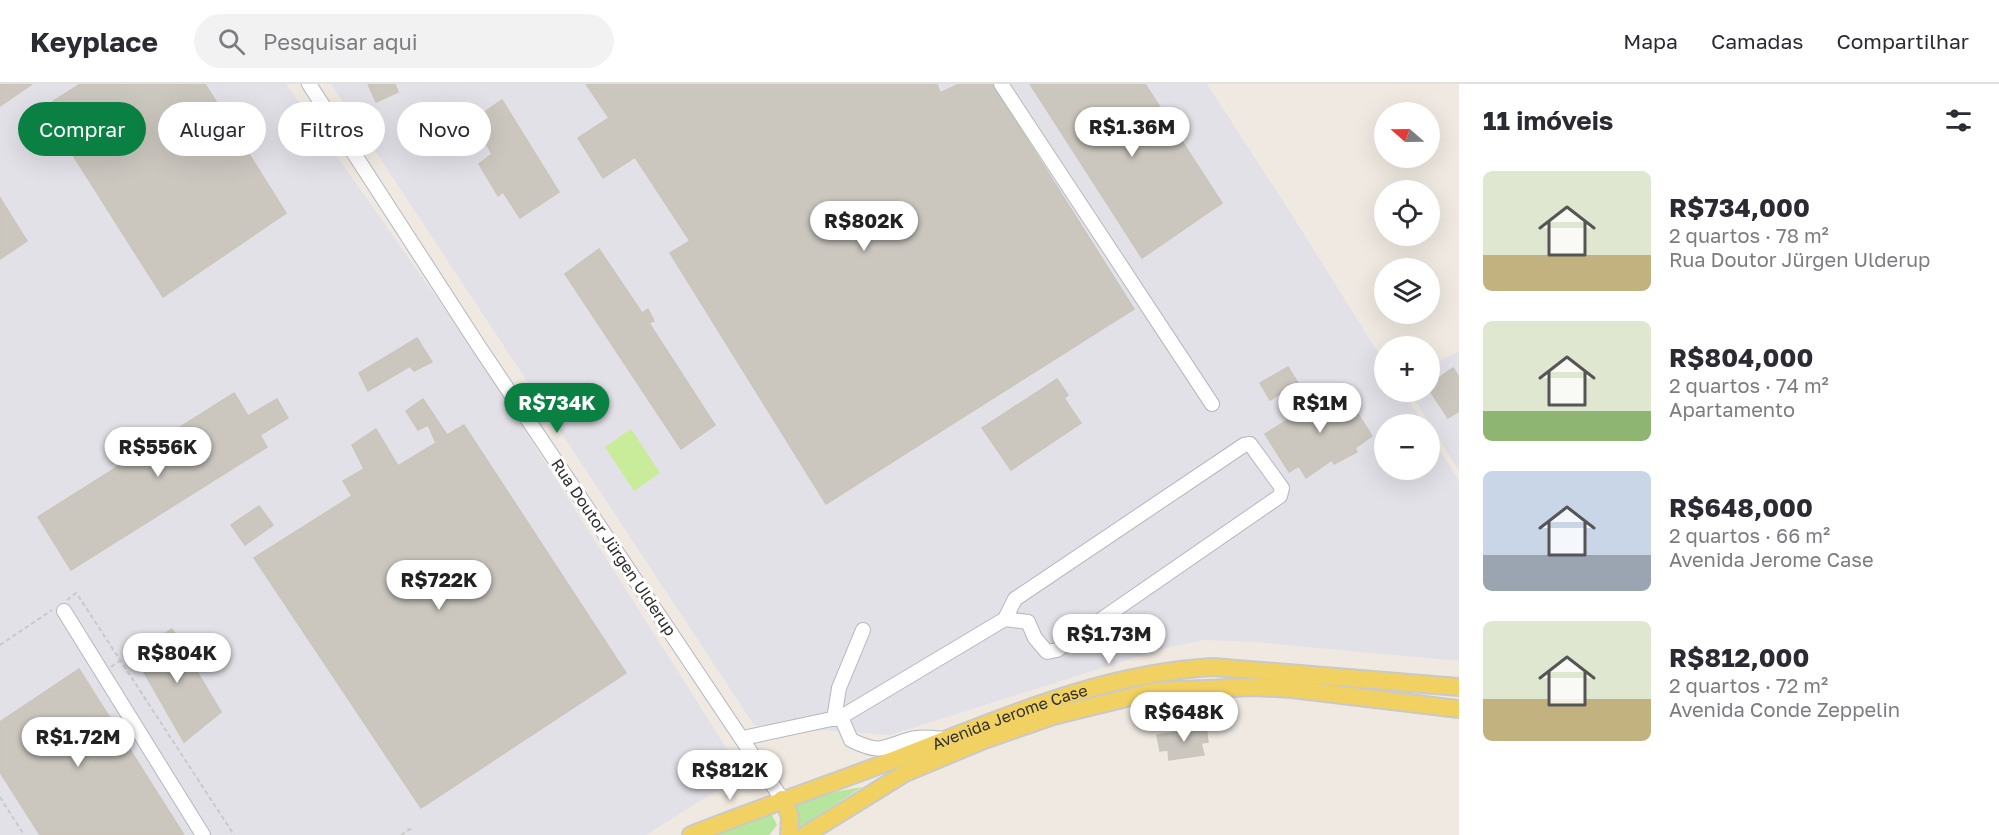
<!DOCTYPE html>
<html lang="pt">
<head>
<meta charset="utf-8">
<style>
	:root { --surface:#fff; --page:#f2f2f3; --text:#2b2b33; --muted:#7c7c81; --line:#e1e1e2; --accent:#0b8043 }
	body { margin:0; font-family:"Golos Text",sans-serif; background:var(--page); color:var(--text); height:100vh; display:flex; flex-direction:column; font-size:22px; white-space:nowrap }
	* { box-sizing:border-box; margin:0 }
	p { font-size:20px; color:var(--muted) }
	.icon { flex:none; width:33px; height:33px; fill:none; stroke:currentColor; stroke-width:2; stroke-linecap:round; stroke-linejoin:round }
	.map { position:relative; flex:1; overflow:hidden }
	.details { display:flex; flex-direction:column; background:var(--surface); width:540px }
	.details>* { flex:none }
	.hud { position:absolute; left:18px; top:18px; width:570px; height:54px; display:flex; gap:12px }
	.needle { width:39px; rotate:290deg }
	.tools { position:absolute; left:1374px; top:18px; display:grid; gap:12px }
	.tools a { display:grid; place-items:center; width:66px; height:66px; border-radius:50%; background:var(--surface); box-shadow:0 6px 24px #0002; font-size:30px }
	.price { position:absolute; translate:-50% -51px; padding:0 14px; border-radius:21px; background:#fff; color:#222; font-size:20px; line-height:39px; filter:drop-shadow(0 2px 3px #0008) }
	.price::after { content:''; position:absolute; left:50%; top:36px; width:18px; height:14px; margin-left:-9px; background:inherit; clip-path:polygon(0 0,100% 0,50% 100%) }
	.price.on { background:var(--accent); color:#fff }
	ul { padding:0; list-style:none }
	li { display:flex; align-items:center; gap:18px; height:150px; padding:0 24px }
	li span { display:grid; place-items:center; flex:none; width:168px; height:120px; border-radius:9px; color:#555 }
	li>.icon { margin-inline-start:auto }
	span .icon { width:72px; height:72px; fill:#fffc; stroke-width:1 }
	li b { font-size:26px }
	h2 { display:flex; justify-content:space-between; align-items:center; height:72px; padding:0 24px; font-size:26px }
	.tag { padding:0 21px; border-radius:27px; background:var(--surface); box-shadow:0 6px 24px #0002; font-size:21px; line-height:54px }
	.tag.on { background:var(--accent); color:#fff }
	header { display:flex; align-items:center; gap:36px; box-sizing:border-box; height:84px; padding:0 30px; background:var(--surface); border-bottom:2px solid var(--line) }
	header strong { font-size:28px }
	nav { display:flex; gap:33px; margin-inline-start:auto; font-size:21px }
	.search { width:420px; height:54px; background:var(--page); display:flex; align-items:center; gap:15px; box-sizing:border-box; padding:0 21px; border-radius:33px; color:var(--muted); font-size:22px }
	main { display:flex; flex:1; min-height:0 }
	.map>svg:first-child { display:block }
	.industrial { fill:#e3e1e8 }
	.green { fill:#b6e59e }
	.pitch { fill:#c9ec9a }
	.building { fill:#cbc7bf; stroke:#cbc5ba; stroke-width:1.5 }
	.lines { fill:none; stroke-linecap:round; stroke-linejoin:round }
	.minor-casing { stroke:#b4b7c1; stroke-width:16 }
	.major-casing { stroke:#c9c9c9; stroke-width:20 }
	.path { stroke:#c9c9c9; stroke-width:2; stroke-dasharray:4.5 3; stroke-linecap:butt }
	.minor { stroke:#fff; stroke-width:14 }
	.major { stroke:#f2d163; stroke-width:16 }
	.labels { text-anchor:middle; stroke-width:6; stroke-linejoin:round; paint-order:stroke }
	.street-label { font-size:16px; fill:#2e2e2e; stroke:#fff }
</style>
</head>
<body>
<header>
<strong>Keyplace</strong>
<div class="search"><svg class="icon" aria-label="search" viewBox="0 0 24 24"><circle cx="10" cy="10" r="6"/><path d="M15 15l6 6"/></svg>Pesquisar aqui</div>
<nav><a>Mapa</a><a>Camadas</a><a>Compartilhar</a></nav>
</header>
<main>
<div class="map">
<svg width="1459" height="751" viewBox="0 0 1459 751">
	<rect width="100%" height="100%" fill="#efe9e1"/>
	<g class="industrial">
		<polygon points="0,0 286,0 477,271 743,690 646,751 0,751"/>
		<polygon points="331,0 1207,0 1292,131 1384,278 1384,308 1403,308 1424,340 1384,340 1384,386 1430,386 1430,350 1459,397 1459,577 1255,558 1204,556 1165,564 890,651 754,641"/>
		<polygon points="1459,267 1459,387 1410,308 1430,308 1430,282"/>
	</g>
	<g class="green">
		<polygon points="862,703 797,745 795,715"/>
		<polygon points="771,729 777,741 769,751 710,751"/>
	</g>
	<polygon class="pitch" points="631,345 660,389 634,407 605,363"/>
	<g class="building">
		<polygon points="0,0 32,0 0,22"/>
		<polygon points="80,0 205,0 286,129 163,213 43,24"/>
		<polygon points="368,0 395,0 398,8 376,18"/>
		<polygon points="586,0 937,0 940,9 959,0 992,0 1134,225 826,420 670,169 690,157 635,73 603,94 578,54 609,34"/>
		<polygon points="1030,0 1145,0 1222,119 1142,174"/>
		<polygon points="502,16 559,108 520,134 503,108 498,112 479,80 492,70 473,36"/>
		<polygon points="0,114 27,157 0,175"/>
		<polygon points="599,165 642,229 648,225 654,237 649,239 715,341 681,365 565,190"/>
		<polygon points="417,254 432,278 414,287 410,282 368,307 359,289"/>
		<polygon points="1288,283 1298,299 1270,316 1260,299"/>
		<polygon points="1453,284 1459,293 1459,327 1448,334 1430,307 1430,300"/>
		<polygon points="1057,295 1068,311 1064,314 1081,339 1011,386 982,344"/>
		<polygon points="1341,303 1372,352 1355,364 1357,368 1334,380 1332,376 1306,394 1299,382 1289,388 1265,350"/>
		<polygon points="234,309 248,332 277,315 288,334 260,351 267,363 71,486 38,433"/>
		<polygon points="423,315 447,351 464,341 626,589 421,724 254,474 352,412 343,397 364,385 352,361 376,345 398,382 436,359 428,341 418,346 406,327"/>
		<polygon points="259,422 273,441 245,461 231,441"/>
		<polygon points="172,545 221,628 184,658 133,569"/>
		<polygon points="79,585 184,751 40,751 0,688 0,638"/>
		<polygon points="1206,643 1208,658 1201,659 1204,671 1169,676 1168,666 1160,667 1157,651"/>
	</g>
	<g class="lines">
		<g class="minor-casing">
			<g id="minor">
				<polyline points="309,0 478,261 782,715"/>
				<polyline points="1001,0 1212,320"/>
				<polyline points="64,527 203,751"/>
				<path d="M841,633L851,656C882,671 882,663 911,655C922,652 933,654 945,655"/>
				<polyline points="834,635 839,604 863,546"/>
				<polyline points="743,654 841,633 1005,535 1015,515 1244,361 1250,360 1282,404 1280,412 1057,566 1047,568 1035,554 1028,538 1005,535"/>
			</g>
		</g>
		<g class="major-casing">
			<g id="major">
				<polyline points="782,715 790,732 789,751"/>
				<path id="s1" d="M691,751C759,724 828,701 896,675C1000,635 1101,589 1213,583L1459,603"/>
				<polyline points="805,751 905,689 984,656 1053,632 1155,607 1254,603 1292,605 1459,625"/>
			</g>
		</g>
		<g class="path">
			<polyline points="67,516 76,509 81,516 234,751"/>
			<polyline points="0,561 52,526"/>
			<polyline points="111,583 121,576"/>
			<polyline points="0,713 24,751"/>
			<polyline points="401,751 413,743"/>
		</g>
		<use href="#minor" class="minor"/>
		<use href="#major" class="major"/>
	</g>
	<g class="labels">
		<g class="street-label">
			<text transform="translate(614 463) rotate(56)" y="6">Rua Doutor Jürgen Ulderup</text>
			<text dy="6" stroke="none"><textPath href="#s1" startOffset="340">Avenida Jerome Case</textPath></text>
		</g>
	</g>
</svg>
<div class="tools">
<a><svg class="needle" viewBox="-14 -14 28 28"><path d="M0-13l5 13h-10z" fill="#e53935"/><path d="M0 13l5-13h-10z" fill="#7c7c81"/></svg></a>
<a><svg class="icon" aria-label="locate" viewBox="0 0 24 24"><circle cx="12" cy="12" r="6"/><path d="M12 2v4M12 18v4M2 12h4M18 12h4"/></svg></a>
<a><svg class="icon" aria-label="layers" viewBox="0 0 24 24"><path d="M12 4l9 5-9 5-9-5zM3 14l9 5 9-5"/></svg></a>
<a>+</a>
<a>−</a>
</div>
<b class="price" style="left:1132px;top:74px">R$1.36M</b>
<b class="price" style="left:864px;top:168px">R$802K</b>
<b class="price on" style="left:557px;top:350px">R$734K</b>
<b class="price" style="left:1320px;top:350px">R$1M</b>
<b class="price" style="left:158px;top:394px">R$556K</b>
<b class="price" style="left:439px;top:527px">R$722K</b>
<b class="price" style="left:1109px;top:581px">R$1.73M</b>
<b class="price" style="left:177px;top:600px">R$804K</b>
<b class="price" style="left:1184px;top:659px">R$648K</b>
<b class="price" style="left:78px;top:684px">R$1.72M</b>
<b class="price" style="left:730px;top:717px">R$812K</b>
<div class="hud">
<a class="tag on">Comprar</a>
<a class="tag">Alugar</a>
<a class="tag">Filtros</a>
<a class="tag">Novo</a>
</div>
</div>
<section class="details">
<h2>11 imóveis<svg class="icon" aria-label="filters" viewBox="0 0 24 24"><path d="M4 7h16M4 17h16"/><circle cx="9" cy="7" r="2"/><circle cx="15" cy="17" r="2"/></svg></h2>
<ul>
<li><span style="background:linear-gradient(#dfe7d0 70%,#c2b280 0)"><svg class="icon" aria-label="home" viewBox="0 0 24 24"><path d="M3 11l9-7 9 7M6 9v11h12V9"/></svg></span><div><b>R$734,000</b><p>2 quartos · 78 m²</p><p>Rua Doutor Jürgen Ulderup</p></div></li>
<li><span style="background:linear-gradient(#dfe7d0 75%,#8fb573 0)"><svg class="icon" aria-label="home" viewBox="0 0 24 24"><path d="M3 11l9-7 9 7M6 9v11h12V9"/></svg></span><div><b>R$804,000</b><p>2 quartos · 74 m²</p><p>Apartamento</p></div></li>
<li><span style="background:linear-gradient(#c9d6e8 70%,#9aa5b1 0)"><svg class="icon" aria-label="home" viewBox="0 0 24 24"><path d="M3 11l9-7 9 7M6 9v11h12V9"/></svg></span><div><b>R$648,000</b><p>2 quartos · 66 m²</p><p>Avenida Jerome Case</p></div></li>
<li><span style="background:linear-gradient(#dfe7d0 65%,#c2b280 0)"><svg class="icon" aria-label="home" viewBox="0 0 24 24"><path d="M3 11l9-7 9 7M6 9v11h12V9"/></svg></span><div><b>R$812,000</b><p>2 quartos · 72 m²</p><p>Avenida Conde Zeppelin</p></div></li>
</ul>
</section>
</main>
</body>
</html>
